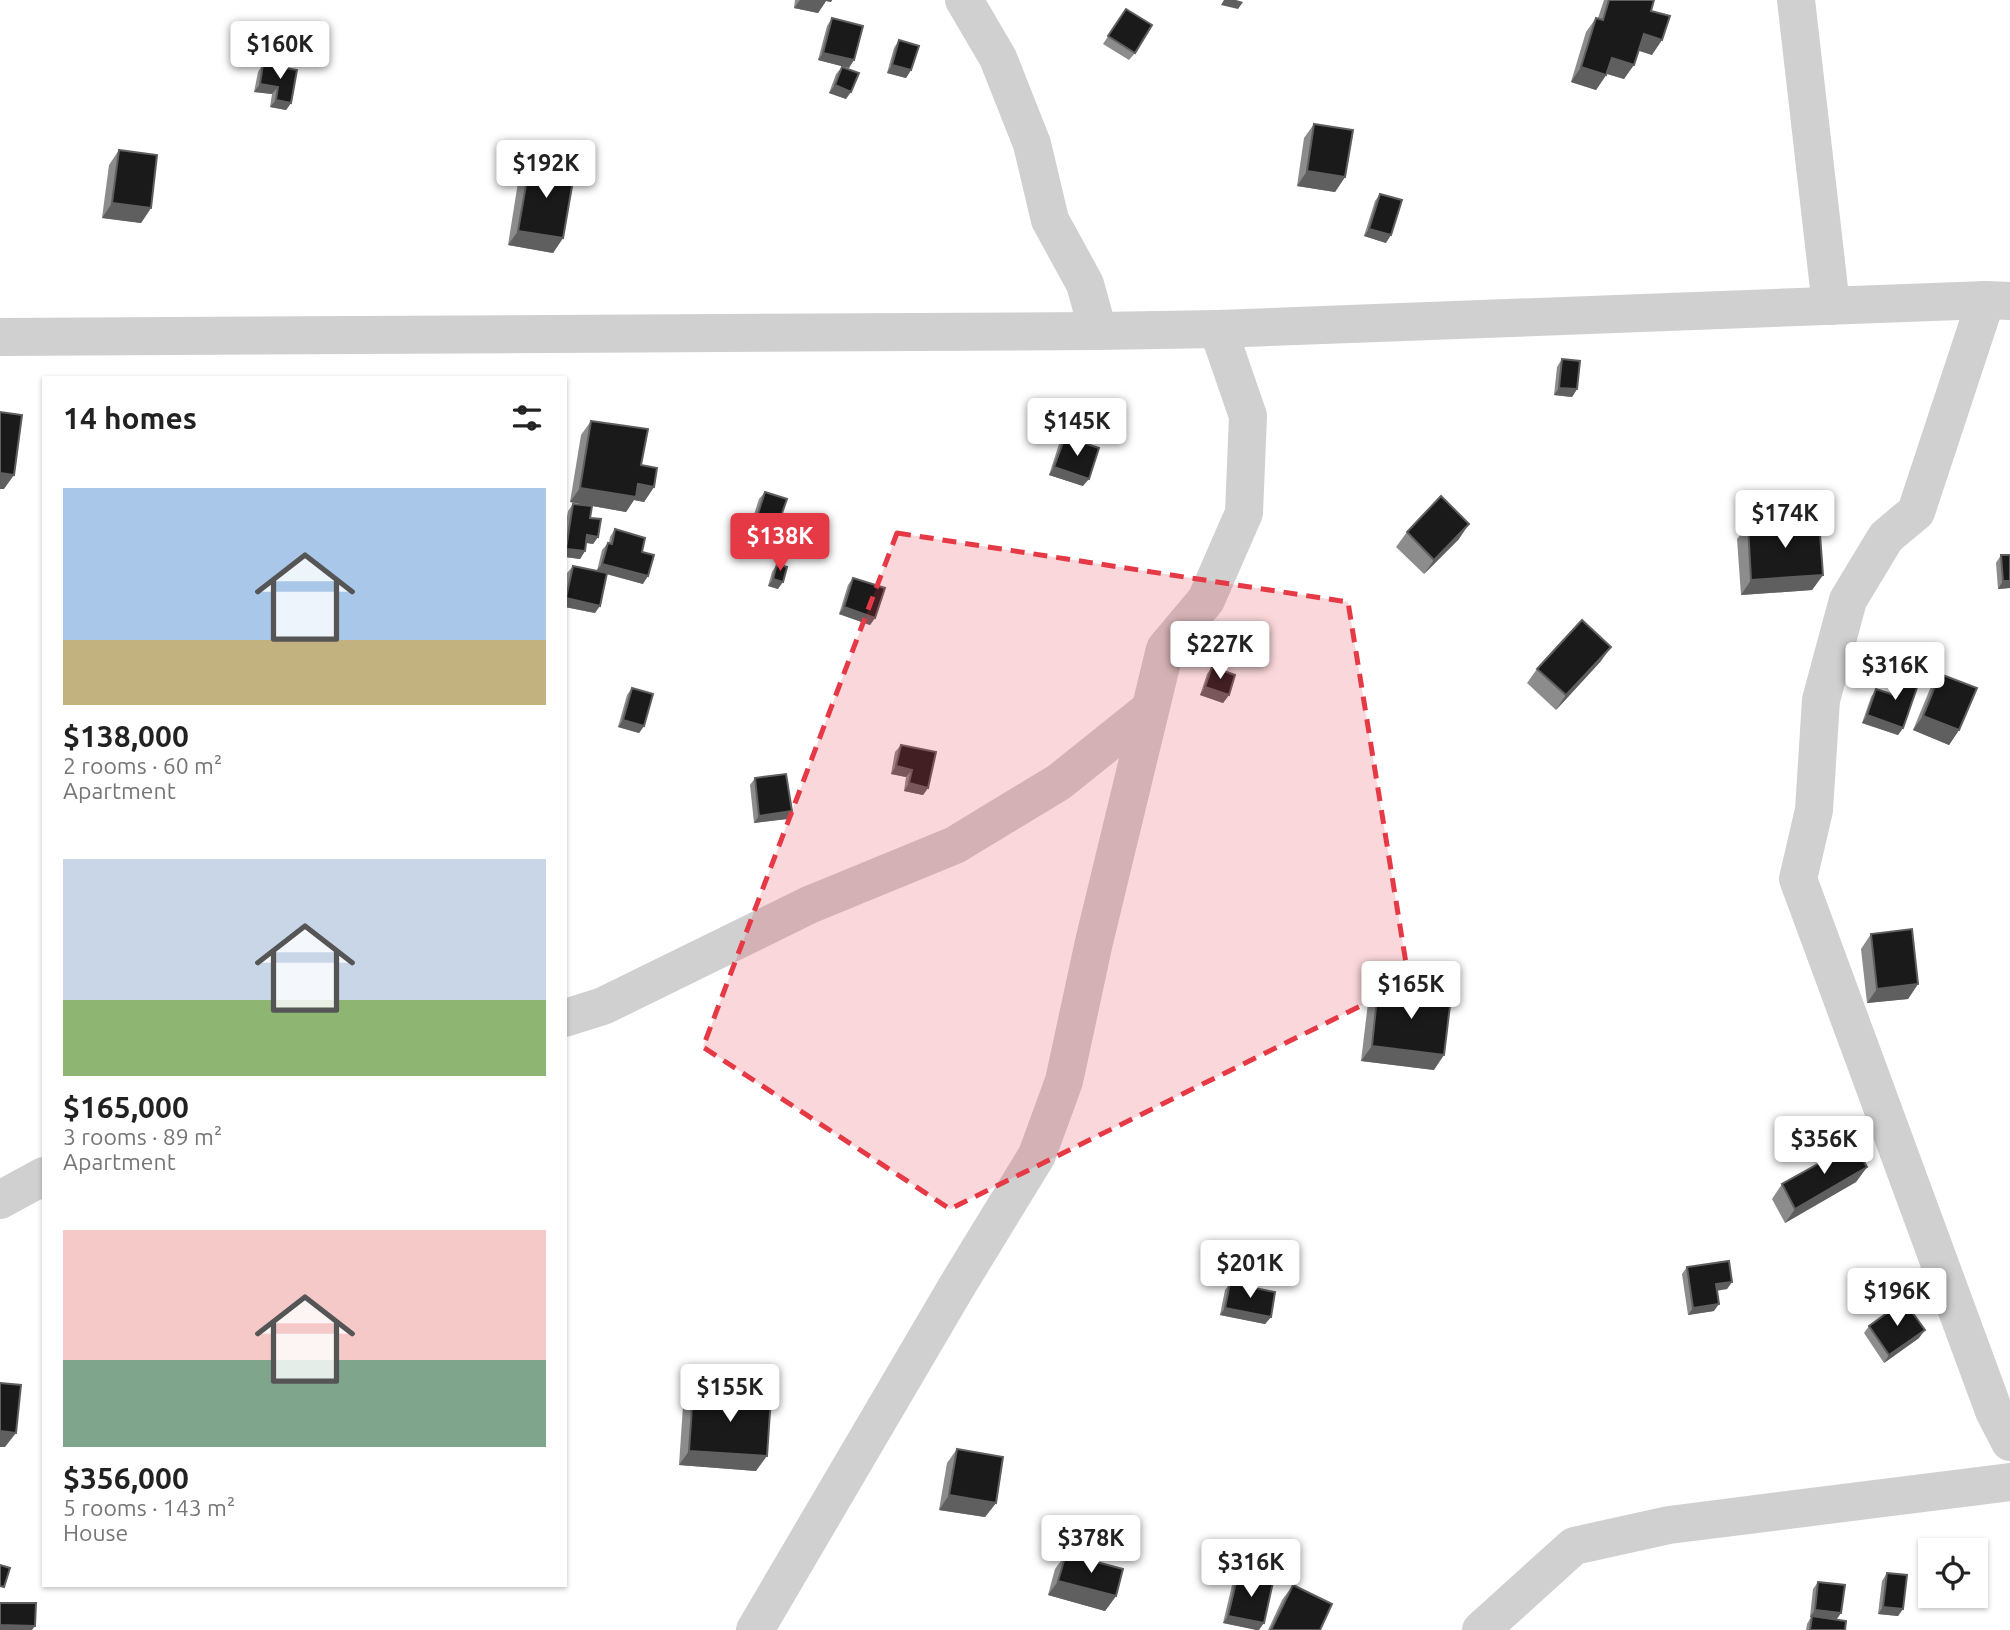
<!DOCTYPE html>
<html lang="en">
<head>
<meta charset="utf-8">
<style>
	:root { --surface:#fff; --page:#f6f6f6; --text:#222; --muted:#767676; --accent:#e63946 }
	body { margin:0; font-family:Ubuntu,sans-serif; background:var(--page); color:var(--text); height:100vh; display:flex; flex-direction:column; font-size:26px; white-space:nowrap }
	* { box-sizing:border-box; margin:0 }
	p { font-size:23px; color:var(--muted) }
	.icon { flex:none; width:38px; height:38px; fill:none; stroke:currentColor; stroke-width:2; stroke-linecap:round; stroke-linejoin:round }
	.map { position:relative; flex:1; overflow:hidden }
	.panel { position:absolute; left:42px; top:376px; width:525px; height:1211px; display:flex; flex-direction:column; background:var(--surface); border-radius:0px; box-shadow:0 2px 5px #0004 }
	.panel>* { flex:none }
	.buttons { position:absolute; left:1918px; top:1538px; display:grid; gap:14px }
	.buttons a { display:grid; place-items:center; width:70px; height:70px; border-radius:0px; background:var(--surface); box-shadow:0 2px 5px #0004; font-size:35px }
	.price { position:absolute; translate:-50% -60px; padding:0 16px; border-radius:7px; background:#fff; color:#222; font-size:23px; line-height:46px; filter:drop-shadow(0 2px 4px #0008) }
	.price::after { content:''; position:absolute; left:50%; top:42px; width:21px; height:16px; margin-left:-10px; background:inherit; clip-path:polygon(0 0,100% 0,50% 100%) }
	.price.on { background:var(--accent); color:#fff }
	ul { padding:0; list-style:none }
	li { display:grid; align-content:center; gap:14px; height:371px; padding:0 21px }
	li span { display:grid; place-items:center; height:217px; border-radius:0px; color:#555 }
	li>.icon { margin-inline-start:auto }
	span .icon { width:126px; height:126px; fill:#fffc; stroke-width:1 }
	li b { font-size:30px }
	h2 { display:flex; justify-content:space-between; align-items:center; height:84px; padding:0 21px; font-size:30px }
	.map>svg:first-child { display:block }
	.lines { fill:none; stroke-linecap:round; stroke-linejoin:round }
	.minor { stroke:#d0d0d0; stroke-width:38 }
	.wall { fill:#8c8c8c }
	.shaded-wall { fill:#5f5f5f }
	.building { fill:#1a1a1a; stroke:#5f5f5f; stroke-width:2 }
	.marked { fill:#e63946; fill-opacity:0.2; stroke:#e63946; stroke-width:5; stroke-dasharray:14 9; stroke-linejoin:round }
</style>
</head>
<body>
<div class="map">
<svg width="2010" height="1630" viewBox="0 0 2010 1630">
	<rect width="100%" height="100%" fill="#fff"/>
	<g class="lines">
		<g class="minor">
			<polyline points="964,0 998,58 1032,144 1050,220 1085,284 1098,331"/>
			<polyline points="1796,0 1831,306"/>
			<polyline points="1986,300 1916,512 1886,537 1848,600 1821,700 1814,810 1798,879 1994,1411 2010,1442"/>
			<polyline points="0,337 1098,331 1218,329 1986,300 2010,301"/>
			<polyline points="565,1018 603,1006 809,905 955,845 1059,782 1150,709"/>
			<polyline points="0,1200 44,1176"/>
			<polyline points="755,1630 957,1286 1037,1155 1064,1081 1094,942 1165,649 1206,600 1244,513 1248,416 1218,329"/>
			<polyline points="1481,1630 1574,1546 1669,1525 2010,1482"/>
		</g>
	</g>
	<g class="wall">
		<polygon points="795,0 832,0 831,2 826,1 818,13 794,8"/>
		<polygon points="1604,0 1654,0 1651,11 1652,55 1639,50 1624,79 1607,74 1596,90 1571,82 1586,32 1596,18 1598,18"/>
		<polygon points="1126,9 1135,53 1129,60 1103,44"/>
		<polygon points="832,18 849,68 818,60 827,26"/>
		<polygon points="899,40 911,70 906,78 887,73 894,48"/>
		<polygon points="263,64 291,103 286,110 270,107 272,94 254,92 258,72"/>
		<polygon points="842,67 846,99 829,93 836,74"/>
		<polygon points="1314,124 1345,177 1335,192 1297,186 1304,138"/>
		<polygon points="119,150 151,208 141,223 102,218 109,165"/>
		<polygon points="530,162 563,238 553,253 508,245 519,176"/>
		<polygon points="1380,194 1386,243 1364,236 1375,201"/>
		<polygon points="1562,359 1577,389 1572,397 1554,395 1557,367"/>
		<polygon points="591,421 641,465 654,487 644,502 634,500 626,512 570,502 581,435"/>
		<polygon points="1065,437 1083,486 1049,475 1059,444"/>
		<polygon points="765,492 775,533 770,540 748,533 759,499"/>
		<polygon points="573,504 590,518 598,537 593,544 586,543 585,551 580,559 565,557 565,527 568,511"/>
		<polygon points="1748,525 1823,575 1812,590 1741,595 1737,539"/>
		<polygon points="615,529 642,552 643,584 606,574 595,613 565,607 565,584 567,573 573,566 597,571 602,550 608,543 609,543 610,537"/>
		<polygon points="1407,532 1459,539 1424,574 1396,547"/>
		<polygon points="2001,555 2010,555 2010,588 1998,589 1996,563"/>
		<polygon points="777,564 778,589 768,586 772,572"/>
		<polygon points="853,578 875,618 870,625 839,614 848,585"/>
		<polygon points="1601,661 1556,710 1527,683 1537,669"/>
		<polygon points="1212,667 1229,695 1223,703 1200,695 1207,674"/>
		<polygon points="1901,673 1903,728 1898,735 1862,723 1871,697 1876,689 1891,694 1896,680"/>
		<polygon points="1940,674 1959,730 1949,745 1913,730 1930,689"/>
		<polygon points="632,688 644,726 639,733 618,727 627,695"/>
		<polygon points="901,745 928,788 923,795 904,791 906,777 891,774 895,752"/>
		<polygon points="755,778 792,811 787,819 754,823 750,785"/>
		<polygon points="1871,934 1918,984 1908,999 1867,1003 1861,949"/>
		<polygon points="1378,988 1434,1070 1361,1061 1368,1003"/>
		<polygon points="1867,1167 1856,1182 1785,1223 1772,1199 1782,1184"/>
		<polygon points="1687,1267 1732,1282 1727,1289 1717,1291 1714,1311 1688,1315 1682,1274"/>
		<polygon points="1230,1283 1271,1317 1265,1324 1220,1315 1225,1290"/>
		<polygon points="1869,1326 1919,1338 1884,1363 1864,1333"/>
		<polygon points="693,1392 756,1471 679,1465 683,1406"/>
		<polygon points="957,1449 996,1503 985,1517 939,1510 947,1463"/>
		<polygon points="1066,1554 1116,1596 1105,1611 1048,1595 1055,1569"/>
		<polygon points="1887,1573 1903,1609 1898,1616 1878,1614 1882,1581"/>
		<polygon points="1238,1574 1259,1630 1223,1623 1233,1581"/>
		<polygon points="1818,1582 1841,1613 1836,1620 1845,1630 1806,1630 1807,1624 1811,1617 1810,1617 1813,1589"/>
		<polygon points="1293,1585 1320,1630 1268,1630 1282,1600"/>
	</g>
	<g class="shaded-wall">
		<polygon points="800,0 832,0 831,2 826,1 818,13 794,8"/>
		<polygon points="1224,0 1236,0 1243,2 1238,9 1221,5"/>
		<polygon points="1644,34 1662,40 1652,55 1633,49"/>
		<polygon points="823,53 854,60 849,68 818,60"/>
		<polygon points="1612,58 1634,65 1624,79 1601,72"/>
		<polygon points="892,65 911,70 906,78 887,73"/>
		<polygon points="1581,67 1606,75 1596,90 1571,82"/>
		<polygon points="260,84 278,87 272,94 254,92"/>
		<polygon points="835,85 851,92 846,99 829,93"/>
		<polygon points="276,100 291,103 286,110 270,107"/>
		<polygon points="1307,171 1345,177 1335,192 1297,186"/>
		<polygon points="112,203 151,208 141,223 102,218"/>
		<polygon points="1369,229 1391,235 1386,243 1364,236"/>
		<polygon points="518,231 563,238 553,253 508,245"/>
		<polygon points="1559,388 1577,389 1572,397 1554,395"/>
		<polygon points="1054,467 1089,479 1083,486 1049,475"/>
		<polygon points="0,473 14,475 4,489 0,489"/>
		<polygon points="638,484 654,487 644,502 634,500 626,512 570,502 580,488"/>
		<polygon points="1469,524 1459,539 1424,574 1434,560"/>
		<polygon points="754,526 775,533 770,540 748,533"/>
		<polygon points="587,535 598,537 593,544 582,542"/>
		<polygon points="566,549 585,551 580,559 565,557"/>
		<polygon points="602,564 648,576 643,584 596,571"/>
		<polygon points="1823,575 1812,590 1741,595 1751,580"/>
		<polygon points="773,579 783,582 778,589 768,586"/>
		<polygon points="2003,581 2010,581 2010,588 1998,589"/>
		<polygon points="566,598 600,606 595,613 565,607"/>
		<polygon points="844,607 875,618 870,625 839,614"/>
		<polygon points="1611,647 1601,661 1556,710 1566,695"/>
		<polygon points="1205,687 1229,695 1223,703 1200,695"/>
		<polygon points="1867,715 1903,728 1898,735 1862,723"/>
		<polygon points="1923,716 1959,730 1949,745 1913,730"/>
		<polygon points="623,720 644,726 639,733 618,727"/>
		<polygon points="896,766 912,770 906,777 891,774"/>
		<polygon points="909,783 928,788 923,795 904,791"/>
		<polygon points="792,811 787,819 754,823 759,816"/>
		<polygon points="1918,984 1908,999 1867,1003 1877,989"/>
		<polygon points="1372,1046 1444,1055 1434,1070 1361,1061"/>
		<polygon points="1867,1167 1856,1182 1785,1223 1795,1209"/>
		<polygon points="1732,1282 1727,1289 1711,1291 1716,1284"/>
		<polygon points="1719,1304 1714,1311 1688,1315 1693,1308"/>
		<polygon points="1225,1308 1271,1317 1265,1324 1220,1315"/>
		<polygon points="1925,1330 1919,1338 1884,1363 1889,1355"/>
		<polygon points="0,1431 16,1433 5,1447 0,1447"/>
		<polygon points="689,1451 767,1456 756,1471 679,1465"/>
		<polygon points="949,1495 996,1503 985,1517 939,1510"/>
		<polygon points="1058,1581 1116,1596 1105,1611 1048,1595"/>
		<polygon points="1883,1607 1903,1609 1898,1616 1878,1614"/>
		<polygon points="1815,1610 1841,1613 1836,1620 1810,1617"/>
		<polygon points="1228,1616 1264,1623 1259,1630 1256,1630 1223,1623"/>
		<polygon points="0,1625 35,1626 32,1630 0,1630"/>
	</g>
	<g class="building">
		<polygon points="1609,0 1654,0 1651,11 1670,16 1662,40 1644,34 1634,65 1612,58 1606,75 1581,67 1596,18 1603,20"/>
		<polygon points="1126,9 1152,25 1135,53 1108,36"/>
		<polygon points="832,18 863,26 854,60 823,53"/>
		<polygon points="899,40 919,46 911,70 892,65"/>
		<polygon points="263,64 297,70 291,103 276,100 278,87 260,84"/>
		<polygon points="842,67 859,73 851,92 835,85"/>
		<polygon points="1314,124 1353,130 1345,177 1307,171"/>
		<polygon points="119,150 157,155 151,208 112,203"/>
		<polygon points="530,162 575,169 563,238 518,231"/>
		<polygon points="1380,194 1402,200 1391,235 1369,229"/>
		<polygon points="1562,359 1580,361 1577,389 1559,388"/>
		<polygon points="0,412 22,415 14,475 0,473"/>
		<polygon points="591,421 648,429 641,465 657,468 654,487 638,484 636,497 580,488"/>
		<polygon points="1065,437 1099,448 1089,479 1054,467"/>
		<polygon points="765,492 787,499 775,533 754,526"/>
		<polygon points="1441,496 1469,524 1434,560 1407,532"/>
		<polygon points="573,504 592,506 590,518 601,519 598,537 587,535 585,551 566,549"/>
		<polygon points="1819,520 1823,575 1751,580 1748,525"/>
		<polygon points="615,529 645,538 642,552 654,555 648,576 602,564 608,543 612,544"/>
		<polygon points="2001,555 2010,555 2010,581 2003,581"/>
		<polygon points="777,564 787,567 783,582 773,579"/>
		<polygon points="573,566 607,573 600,606 566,598"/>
		<polygon points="853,578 885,588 875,618 844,607"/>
		<polygon points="1582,620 1611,647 1566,695 1537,669"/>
		<polygon points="1212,667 1235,675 1229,695 1205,687"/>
		<polygon points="1901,673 1920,679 1903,728 1867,715 1876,689 1894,695"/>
		<polygon points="1940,674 1977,688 1959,730 1923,716"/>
		<polygon points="632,688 653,694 644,726 623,720"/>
		<polygon points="901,745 936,752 928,788 909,783 912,770 896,766"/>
		<polygon points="786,774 792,811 759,816 755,778"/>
		<polygon points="1912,929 1918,984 1877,989 1871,934"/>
		<polygon points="1378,988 1451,997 1444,1055 1372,1046"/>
		<polygon points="1854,1144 1867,1167 1795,1209 1782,1184"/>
		<polygon points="1729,1261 1732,1282 1716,1284 1719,1304 1693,1308 1687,1267"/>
		<polygon points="1230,1283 1275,1292 1271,1317 1225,1308"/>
		<polygon points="1904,1301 1925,1330 1889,1355 1869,1326"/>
		<polygon points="0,1383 21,1385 16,1433 0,1431"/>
		<polygon points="693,1392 771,1397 767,1456 689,1451"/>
		<polygon points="957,1449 1003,1457 996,1503 949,1495"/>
		<polygon points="1066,1554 1123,1569 1116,1596 1058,1581"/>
		<polygon points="0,1565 10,1568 4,1587 0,1586"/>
		<polygon points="1887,1573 1907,1575 1903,1609 1883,1607"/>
		<polygon points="1238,1574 1273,1582 1264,1623 1228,1616"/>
		<polygon points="1818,1582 1845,1585 1841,1613 1815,1610"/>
		<polygon points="1293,1585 1332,1604 1320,1630 1271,1630"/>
		<polygon points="0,1603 36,1603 35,1626 0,1625"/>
		<polygon points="1812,1616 1846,1621 1845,1630 1810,1630"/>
	</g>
	<path class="marked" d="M897,533L1348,602L1409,982L950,1209L703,1047Z"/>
</svg>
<div class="buttons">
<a><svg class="icon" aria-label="locate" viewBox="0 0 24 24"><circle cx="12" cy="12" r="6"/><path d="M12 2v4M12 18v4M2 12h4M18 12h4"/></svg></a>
</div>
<b class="price" style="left:280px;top:81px">$160K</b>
<b class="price" style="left:546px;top:200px">$192K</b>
<b class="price" style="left:1077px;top:458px">$145K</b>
<b class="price" style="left:1785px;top:550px">$174K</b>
<b class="price on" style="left:780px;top:573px">$138K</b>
<b class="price" style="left:1220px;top:681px">$227K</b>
<b class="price" style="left:1895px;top:702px">$316K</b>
<b class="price" style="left:1411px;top:1021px">$165K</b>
<b class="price" style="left:1824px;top:1176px">$356K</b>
<b class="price" style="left:1250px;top:1300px">$201K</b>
<b class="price" style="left:1897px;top:1328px">$196K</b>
<b class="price" style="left:730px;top:1424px">$155K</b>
<b class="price" style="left:1091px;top:1575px">$378K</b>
<b class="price" style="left:1251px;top:1599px">$316K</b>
<section class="panel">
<h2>14 homes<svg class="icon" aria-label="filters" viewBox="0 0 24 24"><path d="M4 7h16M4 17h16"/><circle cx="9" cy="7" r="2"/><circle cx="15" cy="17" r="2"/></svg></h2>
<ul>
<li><span style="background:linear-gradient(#a9c7e8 70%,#c2b280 0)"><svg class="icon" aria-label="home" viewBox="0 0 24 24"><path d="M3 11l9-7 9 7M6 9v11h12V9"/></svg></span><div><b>$138,000</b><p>2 rooms · 60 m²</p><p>Apartment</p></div></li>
<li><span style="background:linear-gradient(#c9d6e8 65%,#8fb573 0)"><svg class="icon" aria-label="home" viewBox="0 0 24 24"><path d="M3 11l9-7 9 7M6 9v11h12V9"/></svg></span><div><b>$165,000</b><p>3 rooms · 89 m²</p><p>Apartment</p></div></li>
<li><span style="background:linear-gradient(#f6c9c9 60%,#7fa58c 0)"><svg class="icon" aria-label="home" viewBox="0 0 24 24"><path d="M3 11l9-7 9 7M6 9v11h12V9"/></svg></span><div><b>$356,000</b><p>5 rooms · 143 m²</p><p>House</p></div></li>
</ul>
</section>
</div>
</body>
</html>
